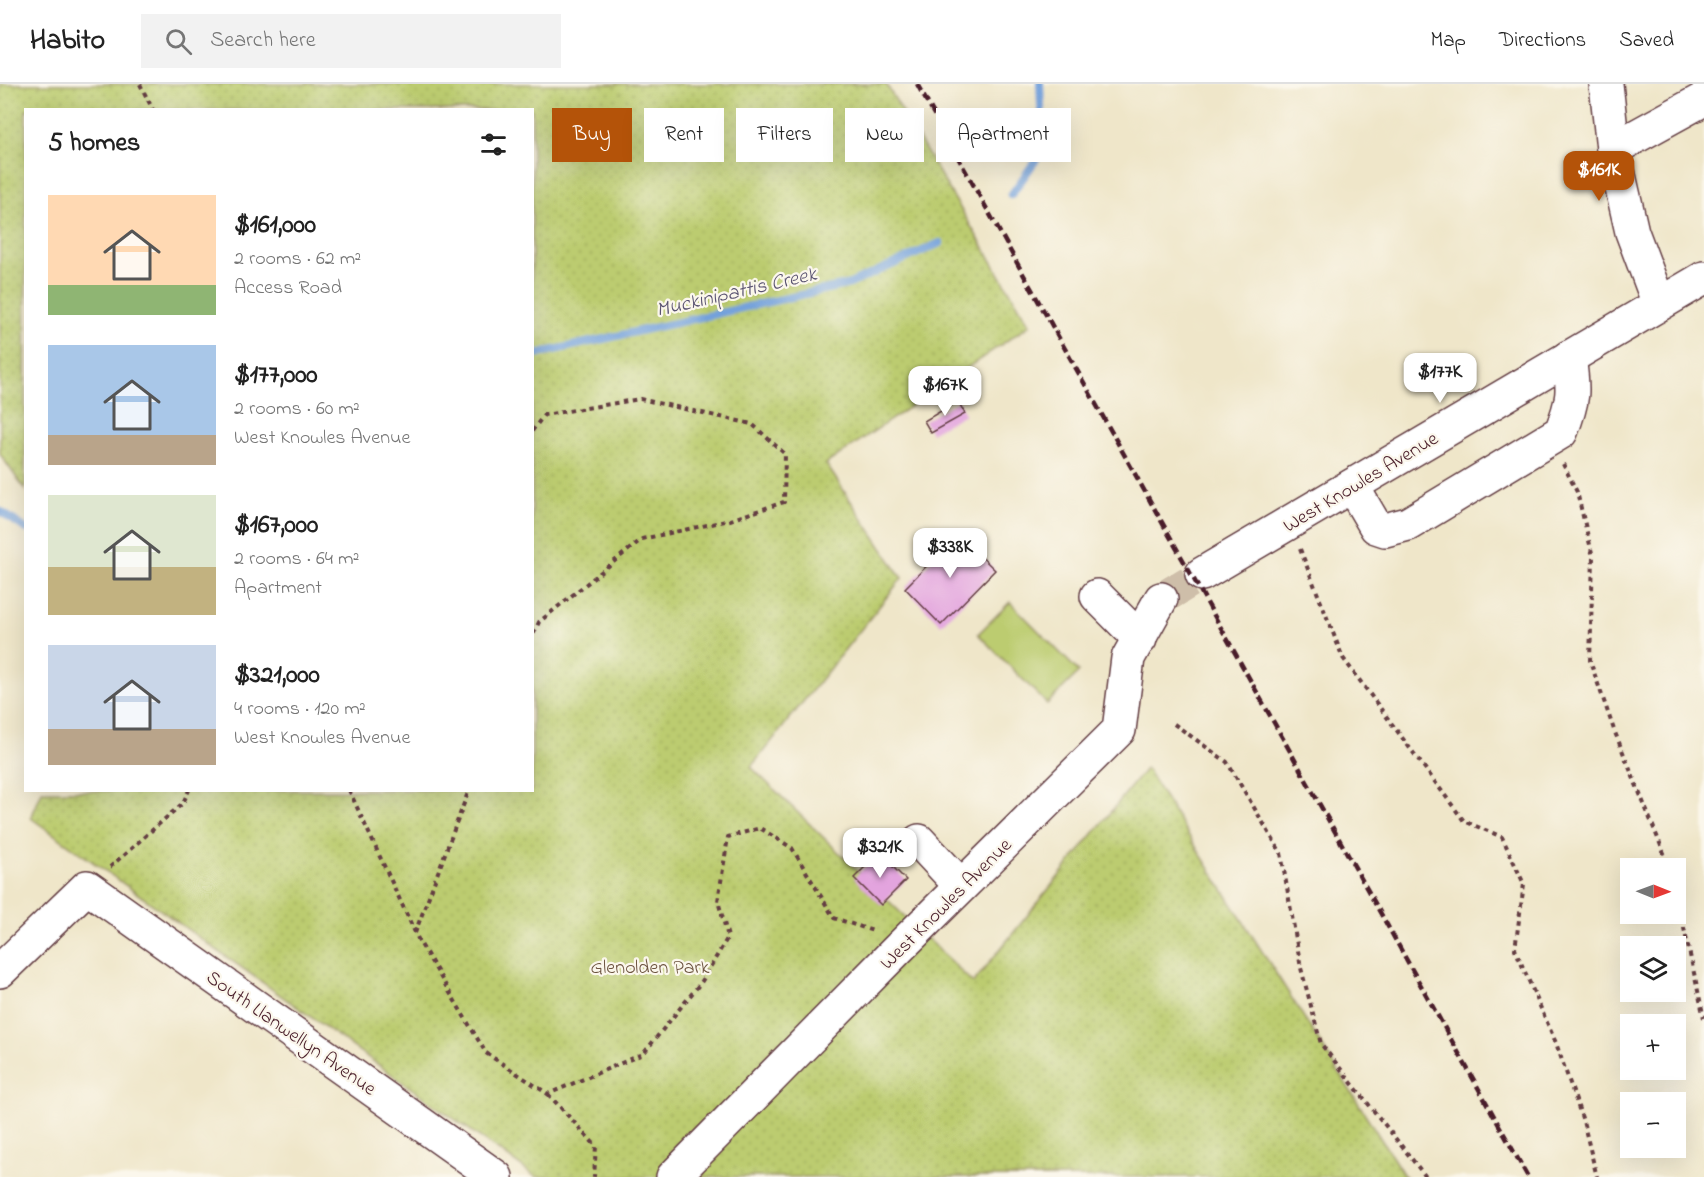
<!DOCTYPE html>
<html lang="en">
<head>
<meta charset="utf-8">
<style>
	:root { --surface:#fff; --page:#f2f2f2; --text:#222; --muted:#767676; --line:#e0e0e0; --accent:#b45309 }
	body { margin:0; font-family:"Indie Flower",sans-serif; background:var(--page); color:var(--text); height:100vh; display:flex; flex-direction:column; font-size:22px; white-space:nowrap }
	* { box-sizing:border-box; margin:0 }
	p { font-size:20px; color:var(--muted) }
	.icon { flex:none; width:33px; height:33px; fill:none; stroke:currentColor; stroke-width:2; stroke-linecap:round; stroke-linejoin:round }
	.map { position:relative; flex:1; overflow:hidden }
	.details { position:absolute; left:24px; top:24px; width:510px; height:684px; display:flex; flex-direction:column; background:var(--surface); border-radius:0px; box-shadow:0 6px 24px #0002 }
	.details>* { flex:none }
	.top-card { position:absolute; left:552px; top:24px; width:570px; height:54px; display:flex; gap:12px }
	.needle { width:39px; rotate:91deg }
	.tools { position:absolute; left:1620px; top:774px; display:grid; gap:12px }
	.tools a { display:grid; place-items:center; width:66px; height:66px; border-radius:0px; background:var(--surface); box-shadow:0 6px 24px #0002; font-size:30px }
	.price { position:absolute; translate:-50% -51px; padding:0 14px; border-radius:12px; background:#fff; color:#222; font-size:20px; line-height:39px; filter:drop-shadow(0 2px 3px #0008) }
	.price::after { content:''; position:absolute; left:50%; top:36px; width:18px; height:14px; margin-left:-9px; background:inherit; clip-path:polygon(0 0,100% 0,50% 100%) }
	.price.current { background:var(--accent); color:#fff }
	ul { padding:0; list-style:none }
	li { display:flex; align-items:center; gap:18px; height:150px; padding:0 24px }
	li span { display:grid; place-items:center; flex:none; width:168px; height:120px; border-radius:0px; color:#555 }
	li>.icon { margin-inline-start:auto }
	span .icon { width:72px; height:72px; fill:#fffc; stroke-width:1 }
	li b { font-size:26px }
	h2 { display:flex; justify-content:space-between; align-items:center; height:72px; padding:0 24px; font-size:26px }
	.tag { padding:0 21px; border-radius:0px; background:var(--surface); box-shadow:0 6px 24px #0002; font-size:21px; line-height:54px }
	.tag.current { background:var(--accent); color:#fff }
	header { display:flex; align-items:center; gap:36px; box-sizing:border-box; height:84px; padding:0 30px; background:var(--surface); border-bottom:2px solid var(--line) }
	header strong { font-size:28px }
	nav { display:flex; gap:33px; margin-inline-start:auto; font-size:21px }
	.search { width:420px; height:54px; background:var(--page); display:flex; align-items:center; gap:15px; box-sizing:border-box; padding:0 21px; border-radius:0px; color:var(--muted); font-size:22px }
	.map>svg:first-child { display:block }
	.park { fill:url(#park-dots); stroke:#83764d; stroke-width:1.5 }
	.pitch { fill:#bccc6f; stroke:#83764d; stroke-width:1.5 }
	.lines { fill:none; stroke-linecap:round; stroke-linejoin:round }
	.stream { stroke:#73a1db; stroke-width:8 }
	.building { fill:#e3a4de }
	.minor-tunnel { stroke:#cebea9; stroke-width:33; stroke-dasharray:33 16; stroke-linecap:butt }
	.minor-casing { stroke:#633d43; stroke-width:36 }
	.path { stroke:#633d43; stroke-width:4; stroke-dasharray:4.5 4.5; stroke-linecap:butt }
	.minor { stroke:#fff; stroke-width:33 }
	.rail { stroke:#4a1f2b; stroke-width:4.5; stroke-dasharray:9 4.5; stroke-linecap:butt }
	.labels { text-anchor:middle; stroke-width:4.5; stroke-linejoin:round; paint-order:stroke }
	.street-label { font-size:20px; fill:#4a1f2b; stroke:#fbf7ec }
	.park-label { font-size:20px; fill:#6c533f; stroke:#fbf7ec }
	.water-label { font-size:21px; font-style:italic; fill:#5a5371; stroke:#fbf7ec }
</style>
</head>
<body>
<header>
<strong>Habito</strong>
<div class="search"><svg class="icon" aria-label="search" viewBox="0 0 24 24"><circle cx="10" cy="10" r="6"/><path d="M15 15l6 6"/></svg>Search here</div>
<nav><a>Map</a><a>Directions</a><a>Saved</a></nav>
</header>
<div class="map">
<svg width="1704" height="1093" viewBox="0 0 1704 1093">
	<defs>
		<pattern id="park-dots" width="8" height="8" patternUnits="userSpaceOnUse" patternTransform="scale(1.5)"><rect width="8" height="8" fill="#bccc6f"/><path d="M2 2h.1M6 6h.1" fill="none" stroke="#a3af60" stroke-width="1.8" stroke-linecap="round"/></pattern>
	</defs>
	<rect width="100%" height="100%" fill="#fbf7ec"/>
	<filter id="ink" filterUnits="userSpaceOnUse"><feTurbulence type="fractalNoise" baseFrequency=".0167" numOctaves="2"/><feDisplacementMap in="SourceGraphic" scale="12" xChannelSelector="R" yChannelSelector="G"/><feConvolveMatrix kernelMatrix="1 2 1 2 8 2 1 2 1" color-interpolation-filters="sRGB"/></filter>
	<filter id="wash" filterUnits="userSpaceOnUse"><feTurbulence type="fractalNoise" baseFrequency=".008" numOctaves="4" result="noise"/><feDisplacementMap in="SourceGraphic" scale="24" xChannelSelector="R" yChannelSelector="G"/><feGaussianBlur stdDeviation="1.35" result="paint"/><feColorMatrix in="noise" values="0 0 0 0 0 0 0 0 0 0 0 0 0 0 0 0 0 1.4 0 .05"/><feComposite in="paint" operator="in"/></filter>
	<g filter="url(#wash)">
		<rect width="100%" height="100%" fill="#efe6c9"/>
		<polygon class="park" points="0,0 886,0 1030,241 826,380 902,494 751,683 973,899 1146,684 1405,1093 536,1093 31,734 42,707 532,706 532,26 26,26 25,406 0,370"/>
		<polygon class="pitch" points="1010,518 1079,588 1047,620 978,550"/>
		<g class="lines">
			<g class="stream">
				<polyline points="1011,111 1038,73 1042,43 1040,0"/>
				<polyline points="532,271 850,200 940,159"/>
				<polyline points="0,427 26,445"/>
			</g>
		</g>
		<g id="blocks">
			<g class="building">
				<polygon points="958,317 965,330 931,349 924,337"/>
				<polygon points="958,450 995,486 941,541 905,504"/>
				<polygon points="879,769 906,796 881,821 854,794"/>
			</g>
		</g>
	</g>
	<g filter="url(#ink)">
		<use href="#blocks" fill-opacity="0" stroke="#633d43" stroke-width="1.5"/>
		<g class="lines">
			<polyline class="minor-tunnel" points="1161,515 1202,490"/>
			<g class="minor-casing">
				<g id="minor">
					<polyline points="1606,0 1613,65 1632,148 1659,220"/>
					<polyline points="1613,65 1704,15"/>
					<path d="M1352,402L1376,443L1385,446L1408,440L1561,348C1574,315 1574,307 1569,273"/>
					<polyline points="1202,490 1704,194"/>
					<polyline points="1097,512 1140,555"/>
					<polyline points="919,757 961,802"/>
					<polyline points="0,887 87,803 496,1093"/>
					<polyline points="673,1093 898,865 1119,646 1128,574 1161,515"/>
				</g>
			</g>
			<g class="path">
				<polyline points="140,0 153,26"/>
				<polyline points="532,347 544,331 640,315 752,340 785,370 784,418 730,436 642,455 539,538 532,553"/>
				<polyline points="1563,380 1577,408 1593,473 1590,577 1614,646 1670,784"/>
				<polyline points="1300,465 1343,574 1464,737 1502,753 1524,800 1515,865 1556,959 1583,1037 1597,1093"/>
				<polyline points="1174,640 1227,678 1281,769 1301,884 1321,960 1426,1093"/>
				<polyline points="349,706 419,857 486,969 548,1010 643,970 702,897 728,853 718,817 728,753 760,744 792,764 834,834 873,847"/>
				<polyline points="110,783 183,719 189,706"/>
				<polyline points="1676,808 1704,934"/>
				<polyline points="415,849 469,706"/>
				<polyline points="548,1010 596,1062 594,1093"/>
			</g>
			<use href="#minor" class="minor"/>
			<polyline class="rail" points="917,0 1528,1093"/>
		</g>
	</g>
	<g class="labels">
		<g class="street-label">
			<text transform="translate(1360 397) rotate(-31)" y="7">West Knowles Avenue</text>
			<text transform="translate(945 819) rotate(-45)" y="7">West Knowles Avenue</text>
			<text transform="translate(292 948) rotate(35)" y="7">South Llanwellyn Avenue</text>
		</g>
		<g class="park-label">
			<text x="650" y="889">Glenolden Park</text>
		</g>
		<g class="water-label">
			<text transform="translate(736 207) rotate(-13)" y="7">Muckinipattis Creek</text>
		</g>
	</g>
</svg>
<div class="tools">
<a><svg class="needle" viewBox="-14 -14 28 28"><path d="M0-13l5 13h-10z" fill="#e53935"/><path d="M0 13l5-13h-10z" fill="#767676"/></svg></a>
<a><svg class="icon" aria-label="layers" viewBox="0 0 24 24"><path d="M12 4l9 5-9 5-9-5zM3 14l9 5 9-5"/></svg></a>
<a>+</a>
<a>−</a>
</div>
<b class="price current" style="left:1599px;top:118px">$161K</b>
<b class="price" style="left:1440px;top:320px">$177K</b>
<b class="price" style="left:945px;top:333px">$167K</b>
<b class="price" style="left:950px;top:495px">$338K</b>
<b class="price" style="left:880px;top:795px">$321K</b>
<div class="top-card">
<a class="tag current">Buy</a>
<a class="tag">Rent</a>
<a class="tag">Filters</a>
<a class="tag">New</a>
<a class="tag">Apartment</a>
</div>
<section class="details">
<h2>5 homes<svg class="icon" aria-label="filters" viewBox="0 0 24 24"><path d="M4 7h16M4 17h16"/><circle cx="9" cy="7" r="2"/><circle cx="15" cy="17" r="2"/></svg></h2>
<ul>
<li><span style="background:linear-gradient(#ffd9b3 75%,#8fb573 0)"><svg class="icon" aria-label="home" viewBox="0 0 24 24"><path d="M3 11l9-7 9 7M6 9v11h12V9"/></svg></span><div><b>$161,000</b><p>2 rooms · 62 m²</p><p>Access Road</p></div></li>
<li><span style="background:linear-gradient(#a9c7e8 75%,#b9a48a 0)"><svg class="icon" aria-label="home" viewBox="0 0 24 24"><path d="M3 11l9-7 9 7M6 9v11h12V9"/></svg></span><div><b>$177,000</b><p>2 rooms · 60 m²</p><p>West Knowles Avenue</p></div></li>
<li><span style="background:linear-gradient(#dfe7d0 60%,#c2b280 0)"><svg class="icon" aria-label="home" viewBox="0 0 24 24"><path d="M3 11l9-7 9 7M6 9v11h12V9"/></svg></span><div><b>$167,000</b><p>2 rooms · 64 m²</p><p>Apartment</p></div></li>
<li><span style="background:linear-gradient(#c9d6e8 70%,#b9a48a 0)"><svg class="icon" aria-label="home" viewBox="0 0 24 24"><path d="M3 11l9-7 9 7M6 9v11h12V9"/></svg></span><div><b>$321,000</b><p>4 rooms · 120 m²</p><p>West Knowles Avenue</p></div></li>
</ul>
</section>
</div>
</body>
</html>
